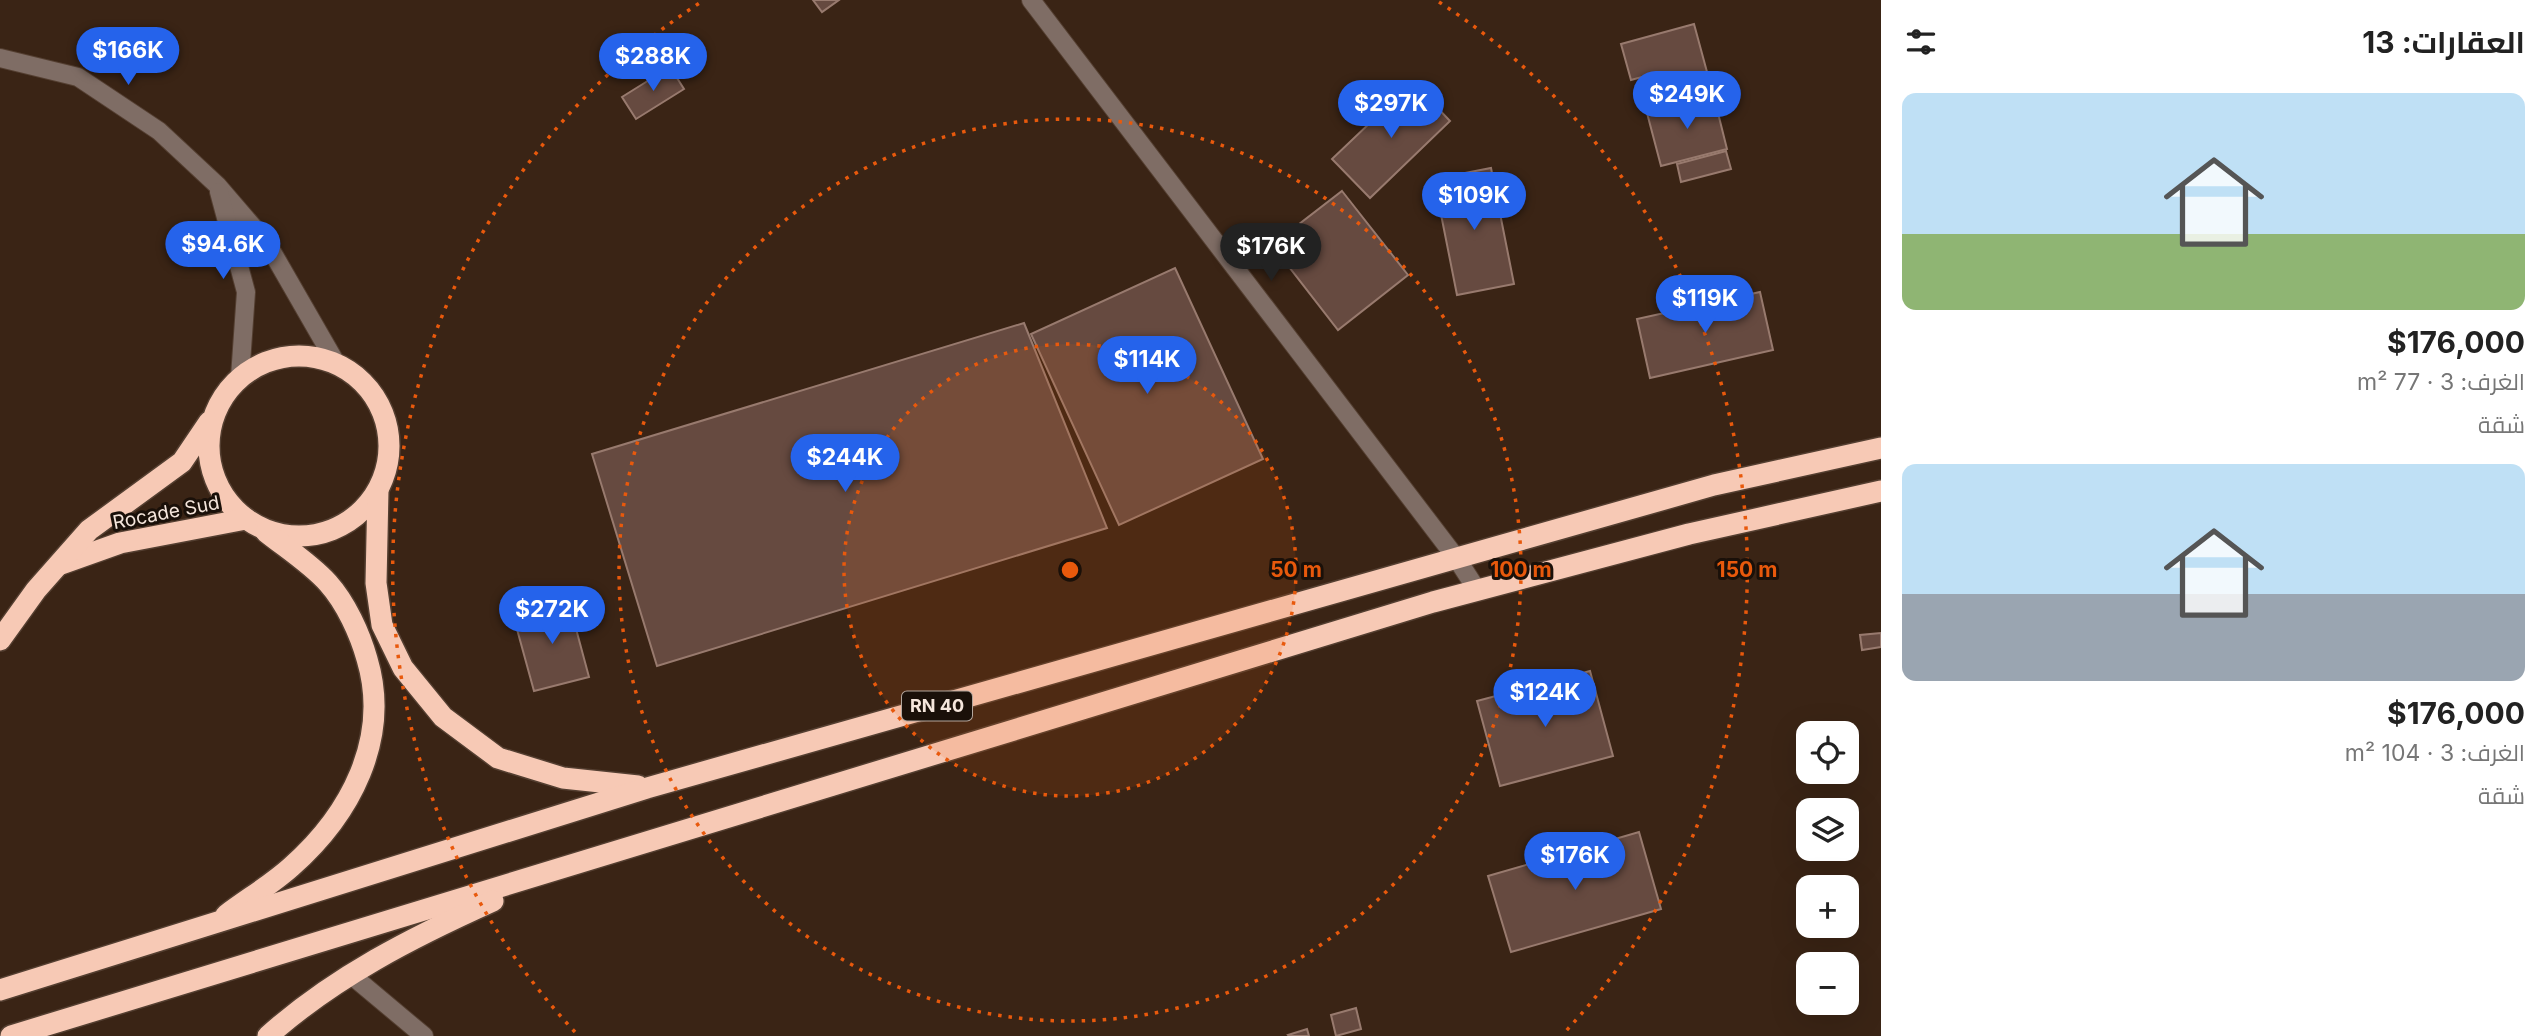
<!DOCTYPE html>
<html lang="ar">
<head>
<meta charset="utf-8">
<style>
	:root { --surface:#fff; --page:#f2f2f2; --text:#222; --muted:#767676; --accent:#2563eb }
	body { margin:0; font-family:Inter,Cairo,sans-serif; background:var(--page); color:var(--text); direction:rtl; height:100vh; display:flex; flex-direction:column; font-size:26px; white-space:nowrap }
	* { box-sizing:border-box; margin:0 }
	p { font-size:23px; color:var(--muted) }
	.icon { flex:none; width:38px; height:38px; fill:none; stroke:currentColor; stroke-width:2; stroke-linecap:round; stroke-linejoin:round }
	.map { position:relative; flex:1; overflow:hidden; direction:ltr }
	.panel { display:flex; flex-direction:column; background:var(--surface); width:665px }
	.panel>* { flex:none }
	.controls { position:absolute; left:1796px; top:721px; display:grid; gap:14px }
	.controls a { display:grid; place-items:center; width:63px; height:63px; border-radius:14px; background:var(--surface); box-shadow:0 7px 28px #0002; font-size:35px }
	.price { position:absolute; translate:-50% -60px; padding:0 16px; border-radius:24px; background:var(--accent); color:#fff; font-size:23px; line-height:46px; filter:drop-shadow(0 2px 4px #0008) }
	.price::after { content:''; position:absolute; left:50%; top:42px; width:21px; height:16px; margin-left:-10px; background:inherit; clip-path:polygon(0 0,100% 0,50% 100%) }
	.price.selected { background:#222; color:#fff }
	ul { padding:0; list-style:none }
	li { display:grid; align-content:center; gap:14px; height:371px; padding:0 21px }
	li span { display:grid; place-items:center; height:217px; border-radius:14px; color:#555 }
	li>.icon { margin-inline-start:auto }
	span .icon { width:126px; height:126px; fill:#fffc; stroke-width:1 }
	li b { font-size:30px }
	h2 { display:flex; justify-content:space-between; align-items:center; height:84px; padding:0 21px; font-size:30px }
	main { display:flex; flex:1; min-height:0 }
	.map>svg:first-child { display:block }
	.building { fill:#664a40; stroke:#987a6e; stroke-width:2 }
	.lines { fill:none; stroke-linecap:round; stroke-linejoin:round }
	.minor-casing { stroke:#543f31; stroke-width:20 }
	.highway-casing { stroke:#543f31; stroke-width:24 }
	.minor { stroke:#7f6d65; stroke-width:18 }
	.highway { stroke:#f7c9b5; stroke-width:21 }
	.ring { fill:none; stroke:#e8590c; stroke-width:3.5; stroke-dasharray:3.5 7 }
	.labels { text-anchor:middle; stroke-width:6; stroke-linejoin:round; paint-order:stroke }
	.shield { fill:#1a1009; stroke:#b3a69d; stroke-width:2 }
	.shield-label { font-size:18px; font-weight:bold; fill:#f5e6dc }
	.street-label { font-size:19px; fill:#f5e6dc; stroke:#1a1009 }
	.centre { fill:#e8590c; stroke:#1a1009; stroke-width:3.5 }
	.ring-label { font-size:21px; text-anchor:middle; font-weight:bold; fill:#e8590c; stroke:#1a1009; stroke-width:6; stroke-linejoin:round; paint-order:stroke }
</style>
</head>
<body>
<main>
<section class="panel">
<h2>العقارات: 13<svg class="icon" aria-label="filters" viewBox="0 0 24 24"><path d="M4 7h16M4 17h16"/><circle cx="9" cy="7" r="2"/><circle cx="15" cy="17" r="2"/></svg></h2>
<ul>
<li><span style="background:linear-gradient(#bfe0f5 65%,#8fb573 0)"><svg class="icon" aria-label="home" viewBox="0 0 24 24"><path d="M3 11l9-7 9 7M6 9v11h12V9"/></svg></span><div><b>$176,000</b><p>الغرف: 3 · 77 m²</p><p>شقة</p></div></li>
<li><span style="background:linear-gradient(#bfe0f5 60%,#9aa5b1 0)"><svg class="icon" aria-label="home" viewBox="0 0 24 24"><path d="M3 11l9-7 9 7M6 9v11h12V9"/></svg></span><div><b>$176,000</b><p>الغرف: 3 · 104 m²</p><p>شقة</p></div></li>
</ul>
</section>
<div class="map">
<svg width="1881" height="1036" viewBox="0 0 1881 1036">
	<rect width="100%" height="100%" fill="#3a2415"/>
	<g class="building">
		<polygon points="813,0 839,0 822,12"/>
		<polygon points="1694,24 1713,94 1652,111 1642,77 1631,80 1621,44"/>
		<polygon points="670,67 684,89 636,119 622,97"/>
		<polygon points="1413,82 1450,121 1370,198 1332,159"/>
		<polygon points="1714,97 1727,149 1661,166 1647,113"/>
		<polygon points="1726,151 1731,169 1681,182 1677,164"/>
		<polygon points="1491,168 1514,284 1457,295 1434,179"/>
		<polygon points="1342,191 1408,275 1338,330 1272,245"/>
		<polygon points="1175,268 1263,459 1119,525 1031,334"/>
		<polygon points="1760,292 1773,350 1650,378 1637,319"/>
		<polygon points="1024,323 1107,528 657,666 592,454"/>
		<polygon points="568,599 589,677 534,691 515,622 538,615 536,607"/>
		<polygon points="1881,633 1881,647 1862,650 1860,635"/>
		<polygon points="1590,671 1613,756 1500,786 1477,701"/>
		<polygon points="1639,832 1661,909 1511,952 1488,876"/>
		<polygon points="1356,1008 1361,1029 1336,1036 1331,1015"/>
		<polygon points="1307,1029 1309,1036 1289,1036 1288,1035"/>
	</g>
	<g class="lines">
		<g class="minor-casing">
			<g id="minor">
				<polyline points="1031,0 1457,559 1477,590"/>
				<polyline points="0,58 78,77 159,131 217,185 267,243 336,363"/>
				<polyline points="219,192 246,292 240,377"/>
				<polyline points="350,974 424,1036"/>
			</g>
		</g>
		<g class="highway-casing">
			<g id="highway">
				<circle cx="299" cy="446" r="90"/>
				<polyline points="378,490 376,583 382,625 403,668 443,717 498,758 563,778 638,786"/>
				<polyline points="61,564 120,543 246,519"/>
				<polyline points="0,640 36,590 89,530 182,462 209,422"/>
				<path d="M226,915C247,899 271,885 291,867C350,815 391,739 367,659C360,634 346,603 328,583C311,564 286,548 266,532"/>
				<polyline points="0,990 647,788 1714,485 1881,448"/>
				<polyline points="11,1036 1433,602 1689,534 1881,491"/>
				<path d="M268,1036C334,977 413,937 493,901"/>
			</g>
		</g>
		<use href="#minor" class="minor"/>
		<use href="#highway" class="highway"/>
	</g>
	<circle cx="1070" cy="570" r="226" fill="#e8590c" fill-opacity=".12"/>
	<g class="ring">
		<circle cx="1070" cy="570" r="226"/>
		<circle cx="1070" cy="570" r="451"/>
		<path d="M575 1032A677 677 0 0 1 701 2M1439 2A677 677 0 0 1 1565 1032"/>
	</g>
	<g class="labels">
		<rect class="shield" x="902" y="691.5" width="70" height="29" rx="5"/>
		<g class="shield-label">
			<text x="937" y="712">RN 40</text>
		</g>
		<g class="street-label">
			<text transform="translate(166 512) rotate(-11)" y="7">Rocade Sud</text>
		</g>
	</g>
	<circle cx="1070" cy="570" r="10" class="centre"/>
	<g class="ring-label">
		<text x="1296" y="577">50 m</text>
		<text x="1521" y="577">100 m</text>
		<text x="1747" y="577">150 m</text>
	</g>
</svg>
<div class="controls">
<a><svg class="icon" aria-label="locate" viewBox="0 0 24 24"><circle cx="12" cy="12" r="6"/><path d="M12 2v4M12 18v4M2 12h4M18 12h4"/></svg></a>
<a><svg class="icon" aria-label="layers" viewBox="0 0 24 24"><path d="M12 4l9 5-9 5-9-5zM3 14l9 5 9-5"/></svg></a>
<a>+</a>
<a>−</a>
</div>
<b class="price" style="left:128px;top:87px">$166K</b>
<b class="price" style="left:653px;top:93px">$288K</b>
<b class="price" style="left:1687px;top:131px">$249K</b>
<b class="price" style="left:1391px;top:140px">$297K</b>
<b class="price" style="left:1474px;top:232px">$109K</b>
<b class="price" style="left:223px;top:281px">$94.6K</b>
<b class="price selected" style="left:1271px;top:283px">$176K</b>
<b class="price" style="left:1705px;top:335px">$119K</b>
<b class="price" style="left:1147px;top:396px">$114K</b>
<b class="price" style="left:845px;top:494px">$244K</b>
<b class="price" style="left:552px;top:646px">$272K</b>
<b class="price" style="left:1545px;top:729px">$124K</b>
<b class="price" style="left:1575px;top:892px">$176K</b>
</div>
</main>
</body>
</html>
